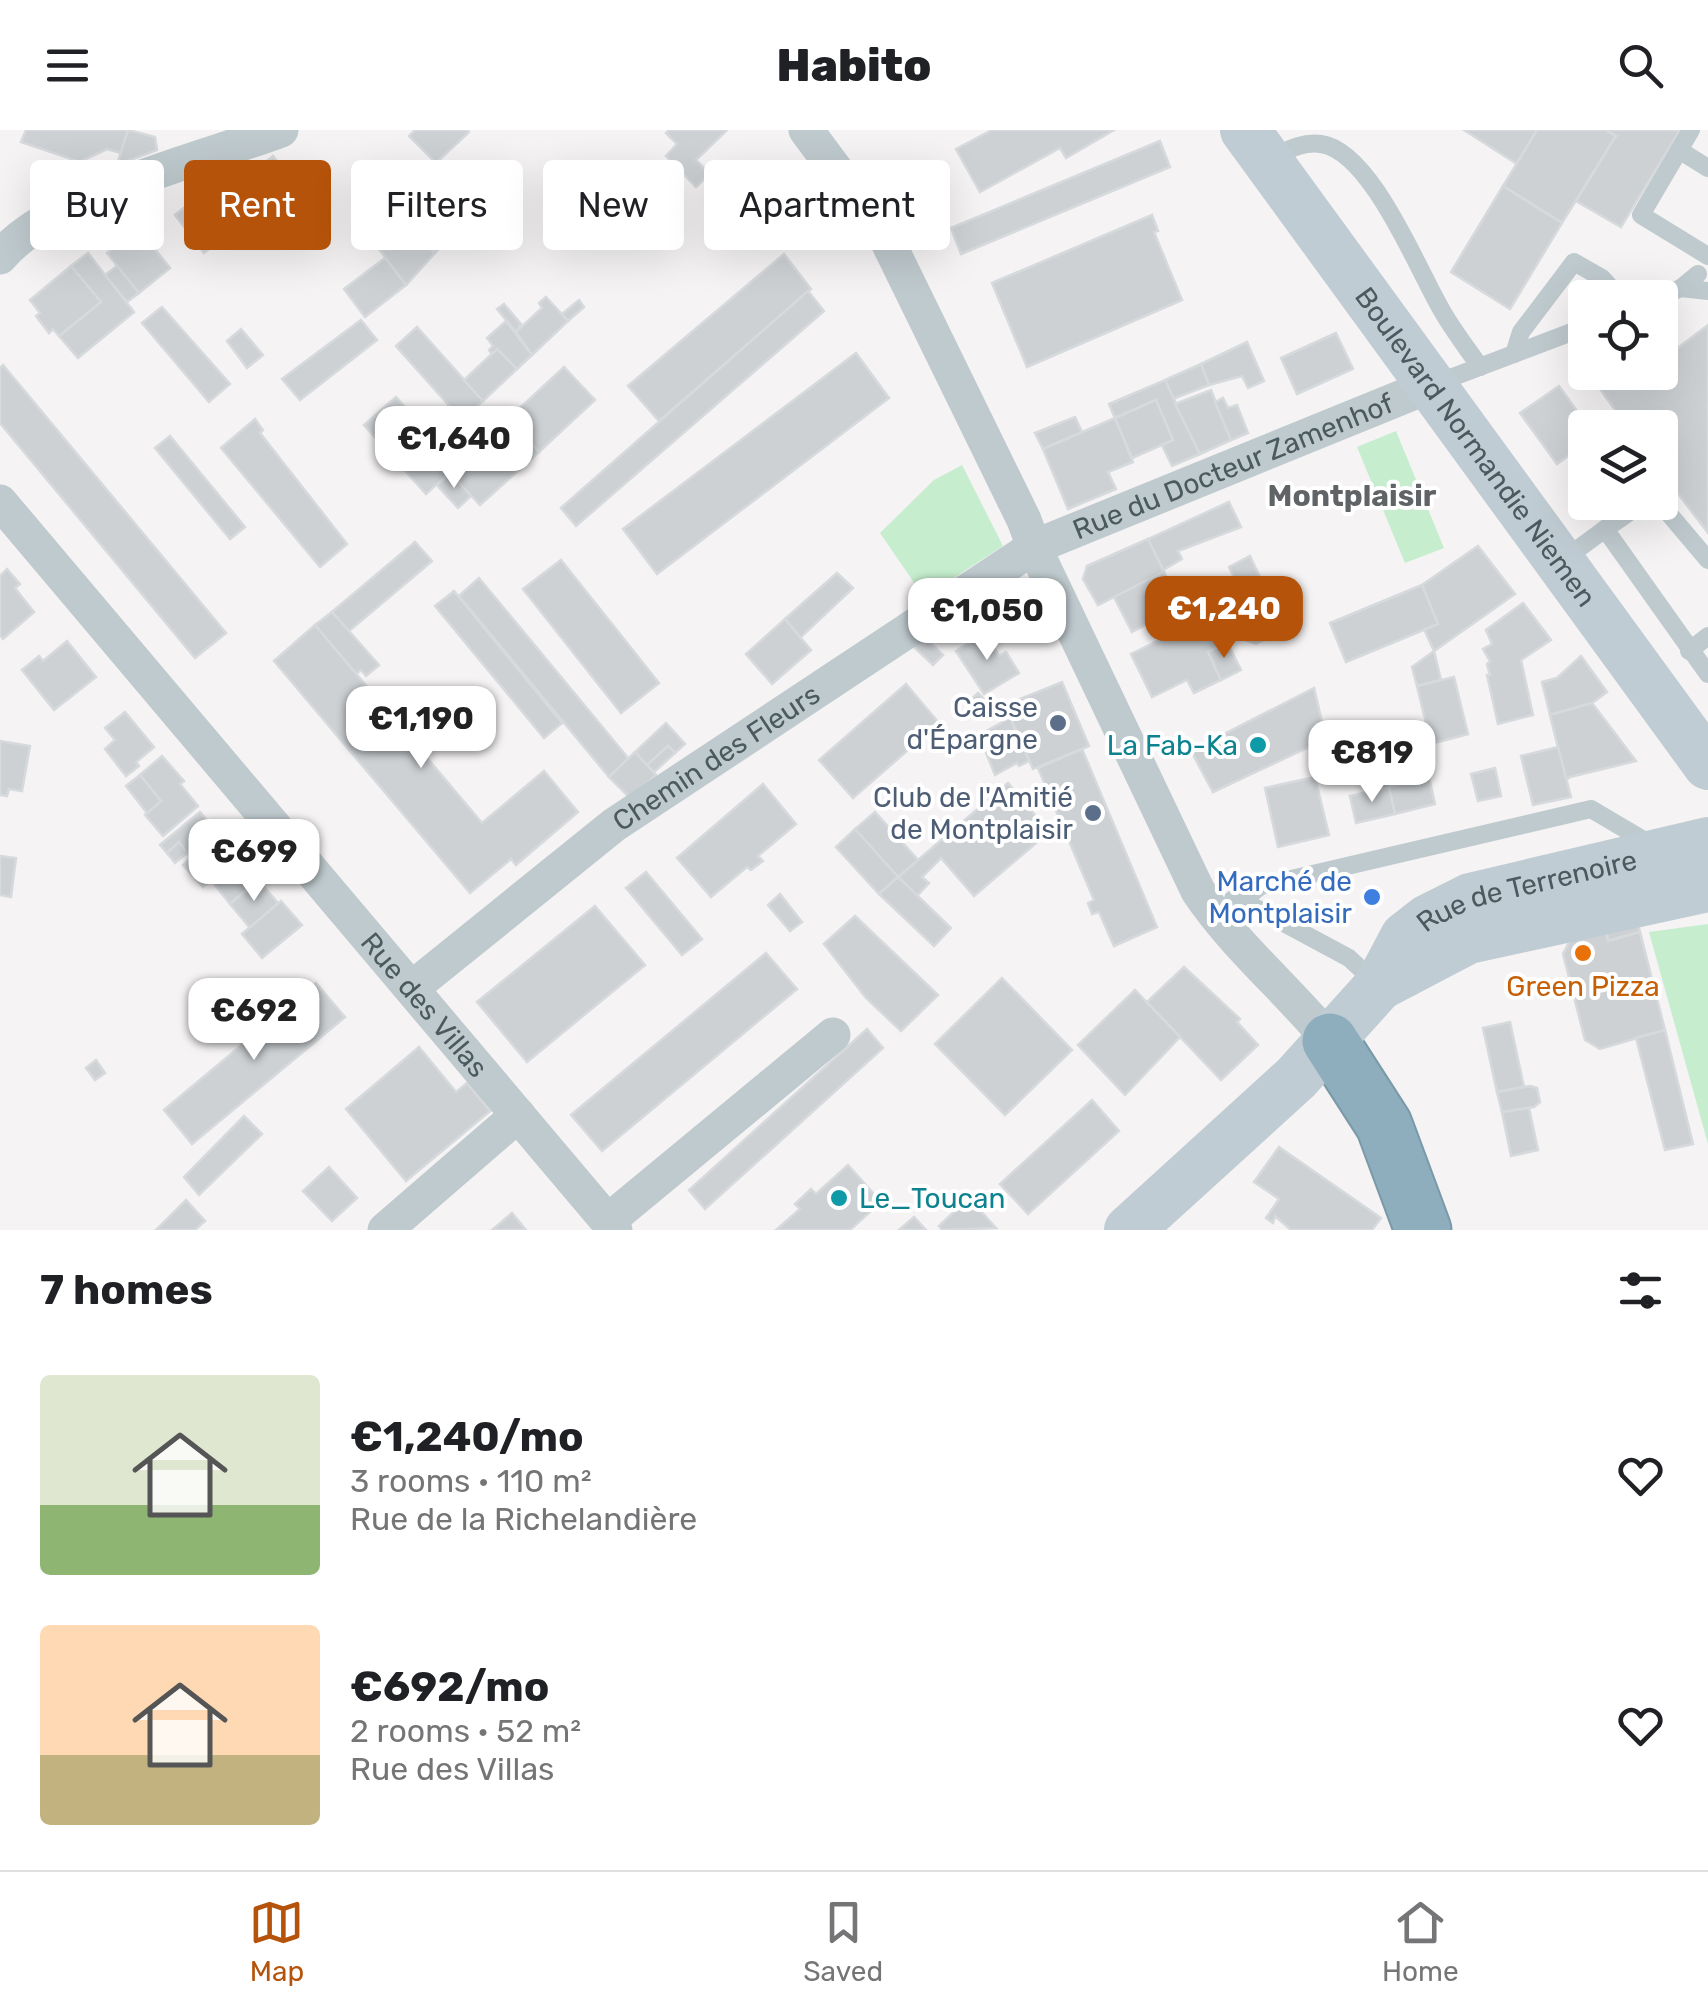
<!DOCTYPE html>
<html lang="en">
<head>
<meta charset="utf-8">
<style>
	:root { --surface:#fff; --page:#f6f6f6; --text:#202124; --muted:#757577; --line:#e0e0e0; --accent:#b45309 }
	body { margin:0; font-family:Rubik,sans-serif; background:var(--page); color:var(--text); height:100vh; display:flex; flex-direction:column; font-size:38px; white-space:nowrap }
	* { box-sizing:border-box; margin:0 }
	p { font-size:32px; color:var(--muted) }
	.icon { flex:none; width:55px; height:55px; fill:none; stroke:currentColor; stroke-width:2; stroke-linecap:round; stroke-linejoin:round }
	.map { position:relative; height:1100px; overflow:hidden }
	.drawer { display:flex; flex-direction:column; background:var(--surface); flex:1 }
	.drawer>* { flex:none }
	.guide { position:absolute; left:30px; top:30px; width:1000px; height:90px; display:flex; gap:20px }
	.tools { position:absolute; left:1568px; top:150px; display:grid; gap:20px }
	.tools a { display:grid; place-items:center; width:110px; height:110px; border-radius:10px; background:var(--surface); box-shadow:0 10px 40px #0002; font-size:50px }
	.price { position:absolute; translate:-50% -85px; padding:0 22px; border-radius:20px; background:#fff; color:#222; font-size:32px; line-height:65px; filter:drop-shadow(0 2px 5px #0008) }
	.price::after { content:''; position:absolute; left:50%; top:60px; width:30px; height:22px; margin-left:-15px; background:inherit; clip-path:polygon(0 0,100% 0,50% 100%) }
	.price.current { background:var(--accent); color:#fff }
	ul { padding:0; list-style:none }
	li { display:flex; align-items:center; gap:30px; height:250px; padding:0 40px }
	li span { display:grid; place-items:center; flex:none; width:280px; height:200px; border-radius:10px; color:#555 }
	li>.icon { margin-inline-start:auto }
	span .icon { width:120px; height:120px; fill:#fffc; stroke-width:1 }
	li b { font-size:42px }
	h2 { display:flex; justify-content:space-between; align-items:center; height:120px; padding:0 40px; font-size:42px }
	.tag { padding:0 35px; border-radius:10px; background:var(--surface); box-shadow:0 10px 40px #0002; font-size:35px; line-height:90px }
	.tag.current { background:var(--accent); color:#fff }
	header { display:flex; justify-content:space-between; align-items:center; height:130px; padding:0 40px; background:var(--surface); font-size:45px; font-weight:800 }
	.dock { display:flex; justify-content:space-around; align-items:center; height:140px; border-top:2px solid var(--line); background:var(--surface); font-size:28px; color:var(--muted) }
	.dock a { display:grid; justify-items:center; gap:5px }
	.dock .current { color:var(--accent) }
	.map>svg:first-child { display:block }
	.green { fill:#c6eece }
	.building { fill:#cdd1d4; stroke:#d7dadd; stroke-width:2.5 }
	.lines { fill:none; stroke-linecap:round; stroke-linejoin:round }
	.highway-casing { stroke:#7a99a9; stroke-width:59 }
	.lane { stroke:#bfcace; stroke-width:18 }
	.street { stroke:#bfcace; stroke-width:35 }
	.secondary { stroke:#c0ccd3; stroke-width:50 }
	.highway { stroke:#8eaebd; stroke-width:55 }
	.service-dot { fill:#5c6f8a; stroke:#fff; stroke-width:4 }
	.culture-dot { fill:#0f9aa8; stroke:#fff; stroke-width:4 }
	.shop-dot { fill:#3f7fe0; stroke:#fff; stroke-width:4 }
	.food-dot { fill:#e8710a; stroke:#fff; stroke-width:4 }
	.labels { text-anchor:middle; stroke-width:8; stroke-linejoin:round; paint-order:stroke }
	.street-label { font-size:28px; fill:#4b5a5f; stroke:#fff }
	.service-label { font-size:28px; fill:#4e5e75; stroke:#fff; text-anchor:end }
	.culture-label { font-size:28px; fill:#0d838f; stroke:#fff; text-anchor:end }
	.shop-label { font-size:28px; fill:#366cbe; stroke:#fff; text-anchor:end }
	.food-label { font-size:28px; fill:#c56008; stroke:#fff }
	.neighbourhood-label { font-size:30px; font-weight:bold; fill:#606467; stroke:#fff }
</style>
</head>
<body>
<header><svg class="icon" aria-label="menu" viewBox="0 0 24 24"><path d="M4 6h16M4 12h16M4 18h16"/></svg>Habito<svg class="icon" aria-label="search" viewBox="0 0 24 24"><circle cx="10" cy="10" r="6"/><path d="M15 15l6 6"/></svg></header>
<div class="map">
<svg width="1708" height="1100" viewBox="0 0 1708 1100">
	<rect width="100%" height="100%" fill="#f5f3f3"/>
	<g class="green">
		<polygon points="1396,301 1444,418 1405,433 1357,317"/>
		<polygon points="962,335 1003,416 924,467 880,403 934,350"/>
		<polygon points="1708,794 1708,1014 1649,802"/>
	</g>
	<g class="building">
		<polygon points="26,0 128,0 121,23 107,19 80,32 21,12"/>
		<polygon points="128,0 155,7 157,20 117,35"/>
		<polygon points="415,0 467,0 469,2 436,33 409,6"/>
		<polygon points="669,0 727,0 696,30 710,44 696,57 666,26 677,14 666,3"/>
		<polygon points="992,0 1114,0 1066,28 1060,18 980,62 956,19"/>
		<polygon points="1464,0 1537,0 1517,34"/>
		<polygon points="1537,0 1606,0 1616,6 1562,93 1503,56"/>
		<polygon points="1606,0 1680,0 1621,97 1576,71 1616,6"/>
		<polygon points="1160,11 1170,37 961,124 951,98"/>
		<polygon points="273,26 290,47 287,70 266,87 249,67 268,51 258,38"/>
		<polygon points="444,44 472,74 457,86 430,57"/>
		<polygon points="225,52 251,86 241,94 214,60"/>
		<polygon points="211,56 241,94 204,123 175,85"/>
		<polygon points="1503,56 1562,93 1510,179 1451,142"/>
		<polygon points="373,59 385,71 367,89 355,77"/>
		<polygon points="385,71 435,123 406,155 379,119 382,116 374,107 375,97 367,89"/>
		<polygon points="433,85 442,94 439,119 435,123 415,103"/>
		<polygon points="1152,85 1158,101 1154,102 1182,170 1027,237 992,153"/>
		<polygon points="139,99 170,138 139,163 107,123"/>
		<polygon points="88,123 134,182 78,228 59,206 101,172 71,136"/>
		<polygon points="784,124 811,159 659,291 628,256"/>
		<polygon points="385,128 406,155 365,187 344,159"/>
		<polygon points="71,136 101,172 59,206 53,199 49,203 36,186 40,183 30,170"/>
		<polygon points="117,136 139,163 127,172 105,145"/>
		<polygon points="808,161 824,181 576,396 561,378"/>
		<polygon points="546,167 568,191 532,225 516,202 542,178 539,173"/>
		<polygon points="579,170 584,177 568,191 562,184"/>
		<polygon points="504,174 521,194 516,202 497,179"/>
		<polygon points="162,177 230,254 209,272 142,193"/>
		<polygon points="361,190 377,210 300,270 282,249"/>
		<polygon points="506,191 532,225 517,239 497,219 492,224 489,220 493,216 487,208"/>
		<polygon points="1708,195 1708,403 1660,340 1660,298 1628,298 1600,259 1622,242 1660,242 1660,216 1667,226"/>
		<polygon points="417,197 483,271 462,290 396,216"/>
		<polygon points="241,199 263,225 247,238 227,211"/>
		<polygon points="1336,203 1353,239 1297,264 1281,228"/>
		<polygon points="1247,212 1264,251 1248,258 1242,246 1209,255 1201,234"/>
		<polygon points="497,219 517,239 483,271 464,250"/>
		<polygon points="856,223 889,268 657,444 623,399"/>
		<polygon points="1201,234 1209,255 1173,269 1165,250"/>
		<polygon points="3,235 226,503 195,528 0,293 0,238"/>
		<polygon points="564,237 595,270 539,322 508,289"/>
		<polygon points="1165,250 1200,324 1172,336 1162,315 1173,310 1156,270 1115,288 1109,274"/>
		<polygon points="1559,256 1589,298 1585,298 1585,314 1557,334 1520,283"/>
		<polygon points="1211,260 1231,310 1200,324 1175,274"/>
		<polygon points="396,267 457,336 426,364 364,295"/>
		<polygon points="1223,268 1228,278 1237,275 1248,303 1231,310 1215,272"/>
		<polygon points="1156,270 1173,310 1132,328 1115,288"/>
		<polygon points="1075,287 1082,302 1043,319 1035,303"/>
		<polygon points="1115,288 1133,332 1108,342 1116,359 1068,379 1043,319"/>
		<polygon points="255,289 263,300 260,303 347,414 320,437 221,318"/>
		<polygon points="508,289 539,322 480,375 450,343"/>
		<polygon points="170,306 245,397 230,409 155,318"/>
		<polygon points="450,343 471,366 458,378 437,355"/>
		<polygon points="1229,372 1241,397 1178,421 1182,429 1163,440 1148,409"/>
		<polygon points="1148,409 1164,442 1098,475 1083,449 1087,436"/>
		<polygon points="415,412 432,431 349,501 332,482"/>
		<polygon points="1478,416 1515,464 1434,521 1424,499 1438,494 1422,455"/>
		<polygon points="1250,426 1265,458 1244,468 1229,437"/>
		<polygon points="561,430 659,553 621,583 523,459"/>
		<polygon points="7,439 20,454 15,458 34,482 3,509 0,505 0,446"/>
		<polygon points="1164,442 1180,476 1132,502 1114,467"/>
		<polygon points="837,443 853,458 800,508 785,489"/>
		<polygon points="479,448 629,629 609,647 459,466"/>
		<polygon points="1422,455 1438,494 1346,532 1330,493"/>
		<polygon points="1265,458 1278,487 1208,522 1221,550 1194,563 1187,550 1152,567 1131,524"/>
		<polygon points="454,461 562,593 544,608 435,476"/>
		<polygon points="1523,473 1551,510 1521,530 1533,585 1498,594 1487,545 1490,545 1487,534 1490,531 1483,519 1492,514 1486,500"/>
		<polygon points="332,482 379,535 366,546 361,540 356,544 315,495"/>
		<polygon points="1278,487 1284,500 1256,514 1237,507"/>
		<polygon points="785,489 811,520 772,554 746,524"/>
		<polygon points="315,495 482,693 544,641 578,682 516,735 511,729 470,763 274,531"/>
		<polygon points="985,502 999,526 1006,522 1019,543 984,564 956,521"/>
		<polygon points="923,506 943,525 933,535 913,516"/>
		<polygon points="67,511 96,547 54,580 22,540 39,526 43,531"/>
		<polygon points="1227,512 1241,540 1221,550 1208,522"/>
		<polygon points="1434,521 1441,550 1417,556 1412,537"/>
		<polygon points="1581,526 1607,562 1592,573 1550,585 1542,552 1557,548"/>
		<polygon points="1454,547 1468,604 1431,614 1417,556"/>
		<polygon points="1062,552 1089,616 1033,639 1005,575"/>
		<polygon points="906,554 939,593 853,668 819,630"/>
		<polygon points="1314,558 1326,609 1213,662 1191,621"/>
		<polygon points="978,563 990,575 979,585 967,573"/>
		<polygon points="1592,573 1636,631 1570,647 1566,650 1550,585"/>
		<polygon points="125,582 154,617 136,632 139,636 126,646 105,619 115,610 105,598"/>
		<polygon points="1010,588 1029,631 1019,636 1017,633 995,645 979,605"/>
		<polygon points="666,593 685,614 675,623 668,616 647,635 635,622"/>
		<polygon points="1378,610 1389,657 1373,661 1372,652 1367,654 1357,615"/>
		<polygon points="0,611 30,616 22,661 9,659 7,666 0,665"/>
		<polygon points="668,616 675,623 654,642 647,635"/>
		<polygon points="1558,617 1571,667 1533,675 1521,626"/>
		<polygon points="1082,619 1157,797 1114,816 1099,782 1092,784 1088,773 1094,770 1038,638"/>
		<polygon points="635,622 656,645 631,669 609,647"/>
		<polygon points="162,626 184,651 180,654 198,676 163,706 145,685 161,671 140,645"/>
		<polygon points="1495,638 1501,666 1478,671 1471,644"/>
		<polygon points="140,645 161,671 147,683 126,656"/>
		<polygon points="1315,647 1329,705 1278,717 1265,658"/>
		<polygon points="1429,647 1435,674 1395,684 1389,657"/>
		<polygon points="1008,653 1049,702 974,766 941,728 922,747 929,753 917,766 898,747"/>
		<polygon points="763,654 796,694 758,726 763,731 751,740 747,737 711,767 677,728"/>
		<polygon points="1389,657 1395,684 1356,693 1350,666"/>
		<polygon points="200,682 219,704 191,728 179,712 167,723 160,715"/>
		<polygon points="875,682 918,730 898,747 855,699"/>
		<polygon points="855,699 898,747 879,764 836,717"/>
		<polygon points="219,704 238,728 211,750 191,728"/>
		<polygon points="179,712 187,723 175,733 167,723"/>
		<polygon points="0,726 16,728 11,767 0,765"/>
		<polygon points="191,728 211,750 203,757 183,735"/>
		<polygon points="238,728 258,750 230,774 211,750"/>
		<polygon points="646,742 702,809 682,825 626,758"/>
		<polygon points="898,747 951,798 934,816 879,764"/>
		<polygon points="258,750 278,773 250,798 230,774"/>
		<polygon points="780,764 802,792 790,801 768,775"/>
		<polygon points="281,771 302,795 262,828 242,804"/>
		<polygon points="595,776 645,835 527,932 477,872"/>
		<polygon points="855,786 938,865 901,901 866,868 824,814"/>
		<polygon points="1638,794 1640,802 1608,811 1606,801"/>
		<polygon points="1606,801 1608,811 1640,802 1665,900 1600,919 1585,910 1563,824 1571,809"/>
		<polygon points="766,823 797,859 602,1021 571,985"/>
		<polygon points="1184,837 1240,889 1237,892 1258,915 1221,950 1147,872"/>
		<polygon points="1002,848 1072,920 1005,985 935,914"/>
		<polygon points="316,853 345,887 192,1014 164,980"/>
		<polygon points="1135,860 1180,907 1125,965 1078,915"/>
		<polygon points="1510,892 1524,957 1497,962 1483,898"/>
		<polygon points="867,899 883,918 705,1079 689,1060"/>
		<polygon points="1665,900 1693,1014 1665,1020 1636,908"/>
		<polygon points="419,917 456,962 467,953 490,981 406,1051 346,979"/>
		<polygon points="96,930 105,943 95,950 86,938"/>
		<polygon points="1530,956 1537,958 1540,972 1534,977 1502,982 1497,962"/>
		<polygon points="1092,970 1119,1001 1028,1084 1000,1054"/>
		<polygon points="1529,978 1538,1020 1511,1026 1502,982"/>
		<polygon points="244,986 262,1004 199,1065 184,1047"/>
		<polygon points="1279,1017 1381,1088 1372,1100 1291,1100 1275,1086 1273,1093 1266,1088 1279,1069 1254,1052"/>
		<polygon points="848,1035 881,1072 850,1100 776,1100 800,1079 795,1074 811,1059 816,1064"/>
		<polygon points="329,1037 357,1068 332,1091 303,1061"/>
		<polygon points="969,1068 996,1098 942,1100 939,1096"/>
		<polygon points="186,1070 205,1091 195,1100 156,1100"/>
		<polygon points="512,1083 526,1100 492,1100"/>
		<polygon points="914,1087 926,1100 899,1100"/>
	</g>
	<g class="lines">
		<g class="highway-casing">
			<polyline id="highway" points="1330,911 1384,995 1423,1100"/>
		</g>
		<g class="lane">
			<polyline points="1691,0 1641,85 1708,126"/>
			<polyline points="1679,20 1708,38"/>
			<path d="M1269,29C1286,21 1302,11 1321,14C1371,21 1417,138 1441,179C1452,199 1467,218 1480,237"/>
			<polyline points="1681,158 1708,161"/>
			<polyline points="1657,168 1681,158 1698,144"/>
			<polyline points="1514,224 1521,202 1574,132 1602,148 1620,168"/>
			<polyline points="1437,253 1585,197"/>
			<polyline points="1644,372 1605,399 1708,544"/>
			<polyline points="1659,372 1708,430"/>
			<polyline points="1563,430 1605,399"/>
			<polyline points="1689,521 1708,506"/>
			<polyline points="1233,769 1243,771 1349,828 1377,854"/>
			<polyline points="1217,790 1261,756 1591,679 1652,715"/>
		</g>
		<g class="street">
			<path d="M806,0L885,106L1024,390L1034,417L1198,761C1234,815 1288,860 1330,911"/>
			<path d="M0,127C53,64 204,29 281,0"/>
			<path id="s1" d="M0,372L615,1100"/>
			<path id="s2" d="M412,858L614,695L1034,417L1432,255"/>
			<polyline points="608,1091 833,905"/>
			<polyline points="385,1100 518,985"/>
		</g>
		<g class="secondary">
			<path id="s3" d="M1245,0L1708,635"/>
			<polyline points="1384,853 1468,809 1708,757"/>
			<path id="s4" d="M1129,1100L1296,948L1379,856L1405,807L1428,789L1470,768L1708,712"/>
		</g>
		<use href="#highway" class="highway"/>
	</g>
	<g class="service-dot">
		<circle cx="1058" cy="593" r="10"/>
		<circle cx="1093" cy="683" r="10"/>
	</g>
	<g class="culture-dot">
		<circle cx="1258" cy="615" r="10"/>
		<circle cx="839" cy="1068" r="10"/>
	</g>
	<circle class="shop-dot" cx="1372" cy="767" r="10"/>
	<circle class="food-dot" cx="1583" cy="823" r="10"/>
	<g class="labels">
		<g class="street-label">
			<text dy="10" stroke="none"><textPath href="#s3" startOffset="392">Boulevard Normandie Niemen</textPath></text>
			<text dy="10" stroke="none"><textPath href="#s2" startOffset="978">Rue du Docteur Zamenhof</textPath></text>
			<text dy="10" stroke="none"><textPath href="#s2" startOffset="382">Chemin des Fleurs</textPath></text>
			<text dy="10" stroke="none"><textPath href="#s4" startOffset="538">Rue de Terrenoire</textPath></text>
			<text dy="10" stroke="none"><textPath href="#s1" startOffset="658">Rue des Villas</textPath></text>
		</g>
		<g class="service-label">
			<text x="1038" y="587">Caisse<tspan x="1038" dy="32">d'Épargne</tspan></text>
			<text x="1073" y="677">Club de l'Amitié<tspan x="1073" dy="32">de Montplaisir</tspan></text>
		</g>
		<g class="culture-label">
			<text x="1238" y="625">La Fab-Ka</text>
			<text x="859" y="1078" text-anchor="start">Le_Toucan</text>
		</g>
		<g class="shop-label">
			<text x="1352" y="761">Marché de<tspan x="1352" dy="32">Montplaisir</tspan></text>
		</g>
		<g class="food-label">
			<text x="1583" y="866">Green Pizza</text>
		</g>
		<g class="neighbourhood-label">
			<text x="1352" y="376">Montplaisir</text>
		</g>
	</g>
</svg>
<div class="tools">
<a><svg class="icon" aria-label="locate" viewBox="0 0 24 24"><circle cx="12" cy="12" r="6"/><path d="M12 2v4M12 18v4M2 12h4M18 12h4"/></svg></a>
<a><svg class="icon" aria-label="layers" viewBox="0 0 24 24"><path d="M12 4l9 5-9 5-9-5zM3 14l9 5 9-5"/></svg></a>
</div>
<b class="price" style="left:454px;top:361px">€1,640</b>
<b class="price current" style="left:1224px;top:531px">€1,240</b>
<b class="price" style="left:987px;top:533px">€1,050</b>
<b class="price" style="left:421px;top:641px">€1,190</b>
<b class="price" style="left:1372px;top:675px">€819</b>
<b class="price" style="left:254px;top:774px">€699</b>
<b class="price" style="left:254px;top:933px">€692</b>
<div class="guide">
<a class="tag">Buy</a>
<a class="tag current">Rent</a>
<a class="tag">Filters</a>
<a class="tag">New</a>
<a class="tag">Apartment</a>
</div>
</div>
<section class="drawer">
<h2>7 homes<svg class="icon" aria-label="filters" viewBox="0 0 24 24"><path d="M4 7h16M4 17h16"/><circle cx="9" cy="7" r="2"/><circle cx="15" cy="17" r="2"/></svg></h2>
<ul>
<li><span style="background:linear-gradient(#dfe7d0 65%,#8fb573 0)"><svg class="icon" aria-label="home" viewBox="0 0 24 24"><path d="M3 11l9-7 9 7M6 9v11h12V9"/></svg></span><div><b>€1,240/mo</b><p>3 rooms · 110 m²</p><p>Rue de la Richelandière</p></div><svg class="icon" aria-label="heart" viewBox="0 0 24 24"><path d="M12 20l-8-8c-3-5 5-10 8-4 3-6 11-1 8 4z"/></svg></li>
<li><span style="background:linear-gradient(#ffd9b3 65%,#c2b280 0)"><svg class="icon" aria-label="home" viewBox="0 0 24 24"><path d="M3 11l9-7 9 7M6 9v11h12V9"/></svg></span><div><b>€692/mo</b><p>2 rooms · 52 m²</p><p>Rue des Villas</p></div><svg class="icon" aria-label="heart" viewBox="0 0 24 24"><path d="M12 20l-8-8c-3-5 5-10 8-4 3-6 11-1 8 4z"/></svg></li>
</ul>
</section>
<nav class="dock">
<a class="current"><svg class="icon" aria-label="map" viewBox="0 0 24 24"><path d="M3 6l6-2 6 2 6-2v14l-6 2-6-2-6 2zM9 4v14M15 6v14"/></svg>Map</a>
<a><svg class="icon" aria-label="saved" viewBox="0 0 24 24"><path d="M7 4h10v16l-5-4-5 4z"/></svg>Saved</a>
<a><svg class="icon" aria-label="home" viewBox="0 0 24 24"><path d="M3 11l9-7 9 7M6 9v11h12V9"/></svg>Home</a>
</nav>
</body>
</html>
